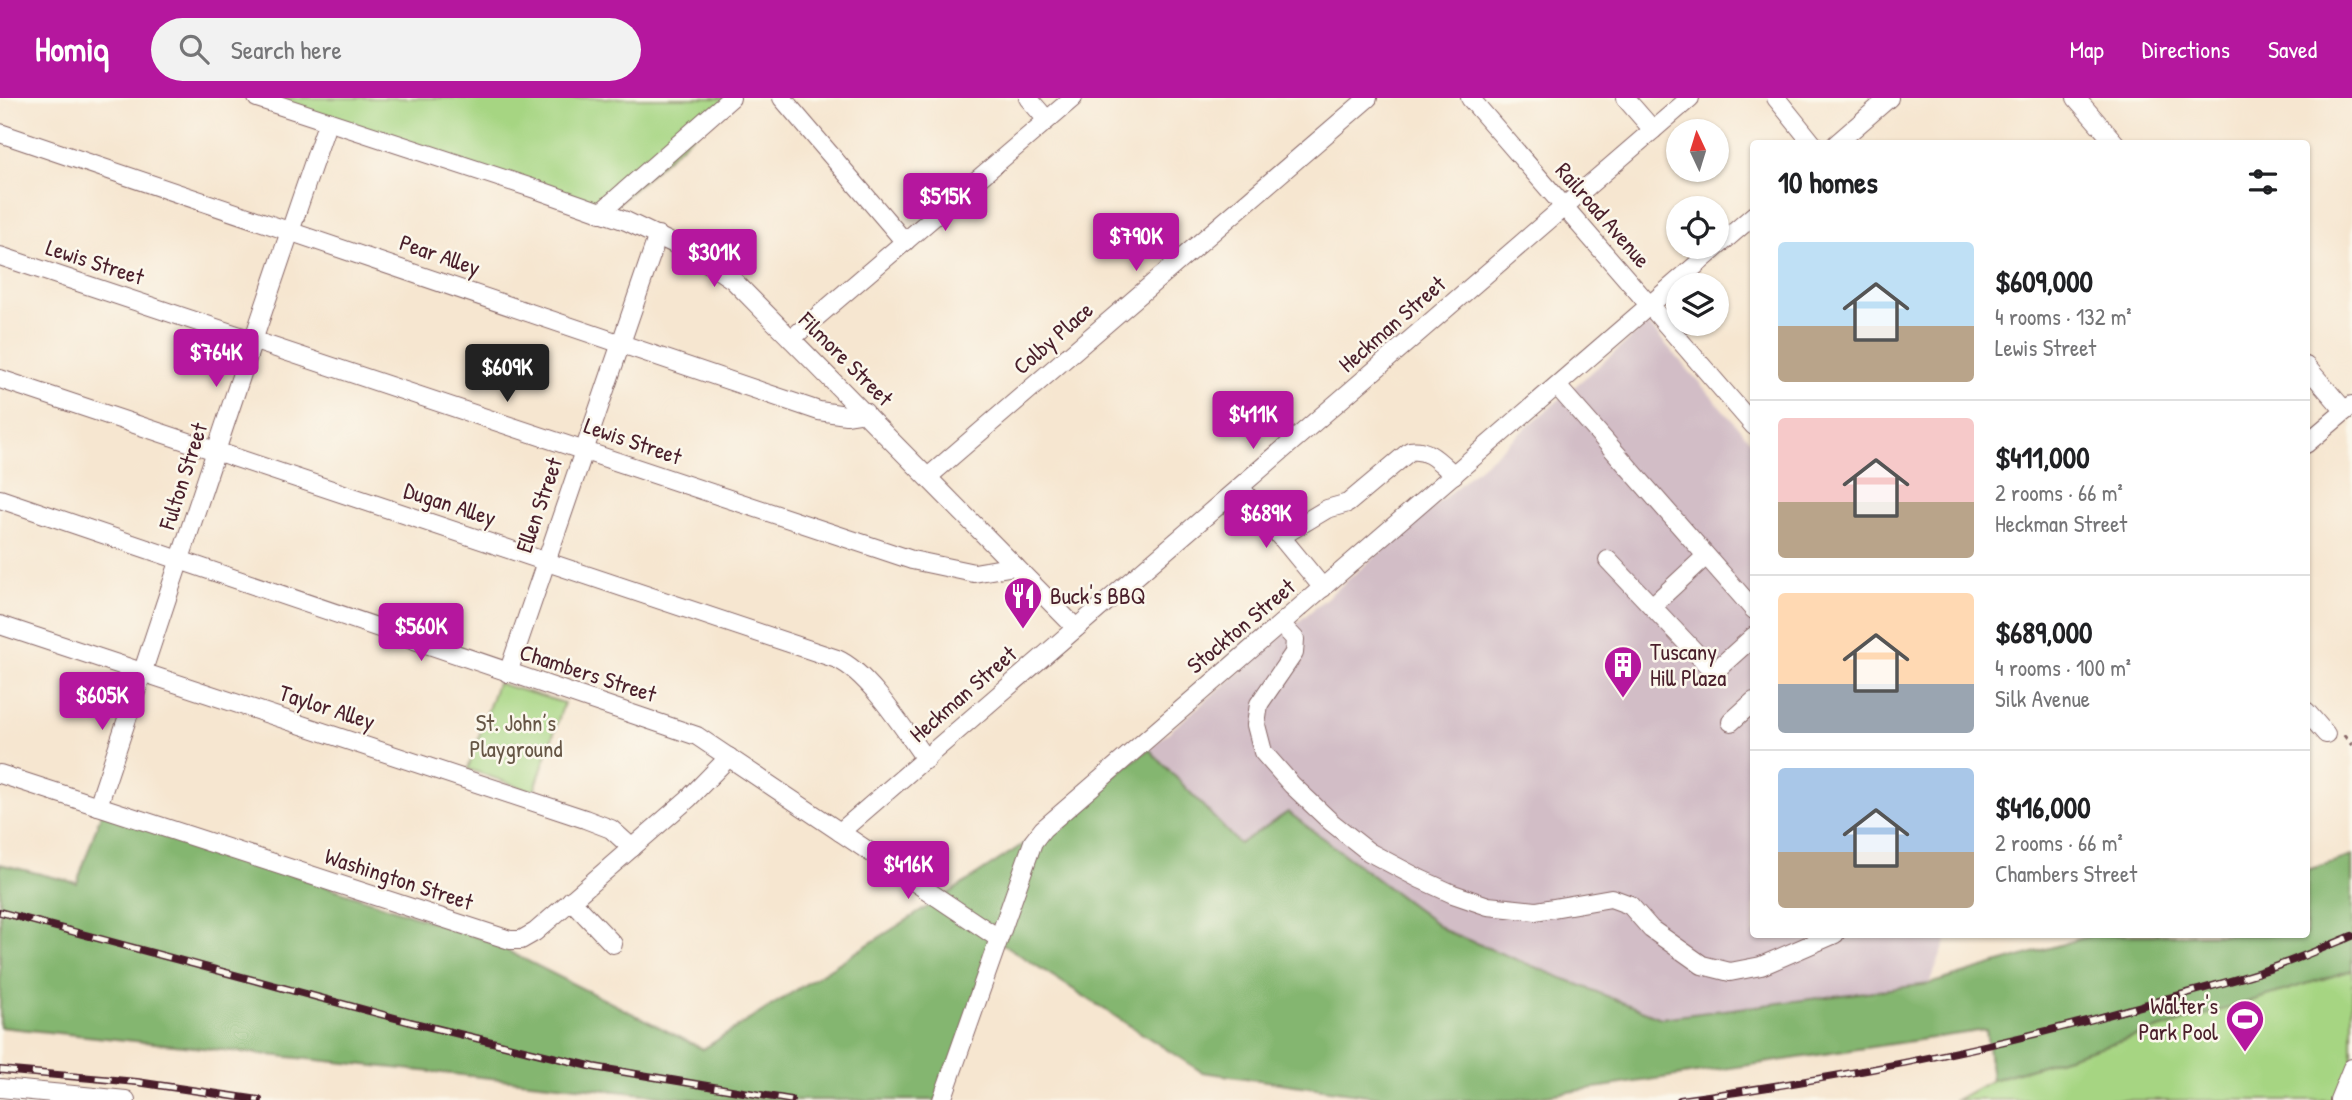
<!DOCTYPE html>
<html lang="en">
<head>
<meta charset="utf-8">
<style>
	:root { --surface:#fff; --page:#f2f2f2; --text:#202124; --muted:#757577; --line:#e0e0e0; --accent:#b5179e }
	body { margin:0; font-family:"Patrick Hand",sans-serif; background:var(--page); color:var(--text); height:100vh; display:flex; flex-direction:column; font-size:26px; white-space:nowrap }
	* { box-sizing:border-box; margin:0 }
	p { font-size:23px; color:var(--muted) }
	.icon { flex:none; width:38px; height:38px; fill:none; stroke:currentColor; stroke-width:2; stroke-linecap:round; stroke-linejoin:round }
	.map { position:relative; flex:1; overflow:hidden }
	.sheet { position:absolute; left:1750px; top:42px; width:560px; height:798px; display:flex; flex-direction:column; background:var(--surface); border-radius:7px; box-shadow:0 2px 5px #0004 }
	.sheet>* { flex:none }
	.needle { width:46px; rotate:356deg }
	.controls { position:absolute; left:1666px; top:21px; display:grid; gap:14px }
	.controls a { display:grid; place-items:center; width:63px; height:63px; border-radius:50%; background:var(--surface); box-shadow:0 2px 5px #0004; font-size:35px }
	.price { position:absolute; translate:-50% -60px; padding:0 16px; border-radius:7px; background:var(--accent); color:#fff; font-size:23px; line-height:46px; filter:drop-shadow(0 2px 4px #0008) }
	.price::after { content:''; position:absolute; left:50%; top:42px; width:21px; height:16px; margin-left:-10px; background:inherit; clip-path:polygon(0 0,100% 0,50% 100%) }
	.price.on { background:#222; color:#fff }
	ul { padding:0; list-style:none }
	li { display:flex; align-items:center; gap:21px; height:175px; padding:0 28px }
	li+li { border-top:2px solid var(--line) }
	li span { display:grid; place-items:center; flex:none; width:196px; height:140px; border-radius:7px; color:#555 }
	li>.icon { margin-inline-start:auto }
	span .icon { width:84px; height:84px; fill:#fffc; stroke-width:1 }
	li b { font-size:30px }
	h2 { display:flex; justify-content:space-between; align-items:center; height:84px; padding:0 28px; font-size:30px }
	header { display:flex; align-items:center; gap:42px; box-sizing:border-box; height:98px; padding:0 35px; background:var(--accent); color:#fff }
	header strong { font-size:33px }
	nav { display:flex; gap:38px; margin-inline-start:auto; font-size:24px }
	.search { width:490px; height:63px; background:var(--page); display:flex; align-items:center; gap:18px; box-sizing:border-box; padding:0 24px; border-radius:38px; color:var(--muted); font-size:26px }
	.map>svg:first-child { display:block }
	.industrial { fill:#d2bdc6 }
	.green { fill:#a6d582; stroke:#787a56; stroke-width:2 }
	.forest { fill:#84b670; stroke:#676a4e; stroke-width:2 }
	.lines { fill:none; stroke-linecap:round; stroke-linejoin:round }
	.minor-casing { stroke:#866565; stroke-width:20 }
	.path { stroke:#866565; stroke-width:3.5; stroke-dasharray:5 5; stroke-linecap:butt }
	.minor { stroke:#fff; stroke-width:18 }
	.rail-casing { stroke:#4a1f2b; stroke-width:8 }
	.rail { stroke:#fbf7ec; stroke-width:5; stroke-dasharray:16; stroke-linecap:butt }
	.labels { text-anchor:middle; stroke-width:5; stroke-linejoin:round; paint-order:stroke }
	.street-label { font-size:23px; fill:#4a1f2b; stroke:#fbf7ec }
	.poi-label { font-size:23px; fill:#4a1f2b; stroke:#fbf7ec; text-anchor:start }
	.park-label { font-size:23px; fill:#665645; stroke:#fbf7ec }
</style>
</head>
<body>
<header>
<strong>Homiq</strong>
<div class="search"><svg class="icon" aria-label="search" viewBox="0 0 24 24"><circle cx="10" cy="10" r="6"/><path d="M15 15l6 6"/></svg>Search here</div>
<nav><a>Map</a><a>Directions</a><a>Saved</a></nav>
</header>
<div class="map">
<svg width="2352" height="1002" viewBox="0 0 2352 1002">
	<rect width="100%" height="100%" fill="#fbf7ec"/>
	<filter id="ink" filterUnits="userSpaceOnUse"><feTurbulence type="fractalNoise" baseFrequency=".0143" numOctaves="2"/><feDisplacementMap in="SourceGraphic" scale="14" xChannelSelector="R" yChannelSelector="G"/><feConvolveMatrix kernelMatrix="1 2 1 2 8 2 1 2 1" color-interpolation-filters="sRGB"/></filter>
	<filter id="wash" filterUnits="userSpaceOnUse"><feTurbulence type="fractalNoise" baseFrequency=".00686" numOctaves="4" result="noise"/><feDisplacementMap in="SourceGraphic" scale="28" xChannelSelector="R" yChannelSelector="G"/><feGaussianBlur stdDeviation="1.57" result="paint"/><feColorMatrix in="noise" values="0 0 0 0 0 0 0 0 0 0 0 0 0 0 0 0 0 1.4 0 .05"/><feComposite in="paint" operator="in"/></filter>
	<g filter="url(#wash)">
		<rect width="100%" height="100%" fill="#f6e6d0"/>
		<polygon class="industrial" points="1648,226 1753,346 1754,836 1949,837 1929,886 1661,920 1446,833 1288,714 1240,746 1149,651"/>
		<g class="green">
			<polygon points="263,0 734,0 609,113"/>
			<polygon points="497,585 564,605 534,694 468,671"/>
			<polygon points="2352,872 2352,1002 1956,1002 1992,982"/>
		</g>
		<polygon class="forest" points="1149,651 1239,746 1288,714 1446,833 1661,920 1929,886 2093,837 2306,836 2307,772 2352,758 2352,872 1992,982 1986,932 1514,1002 1401,1002 1202,974 998,843 944,1002 703,1002 0,929 0,766 77,785 102,713 486,842 703,951 940,801 1031,741"/>
	</g>
	<g filter="url(#ink)">
		<g class="lines">
			<g class="minor-casing">
				<g id="minor">
					<polyline points="257,0 541,93 626,123 691,154 733,182 1076,530"/>
					<polyline points="782,0 905,144"/>
					<polyline points="1028,0 1047,22"/>
					<polyline points="1470,0 1754,328"/>
					<polyline points="1625,0 1653,32"/>
					<polyline points="1776,0 1813,46"/>
					<polyline points="2076,0 2116,46"/>
					<polyline points="0,35 819,313 846,317 865,314"/>
					<polyline points="1836,46 1889,0"/>
					<polyline points="600,115 731,0"/>
					<polyline points="0,158 912,462 974,475 1015,468"/>
					<polyline points="791,241 1073,0"/>
					<polyline points="2306,268 2345,313"/>
					<path d="M0,281L837,561C869,575 905,633 926,662"/>
					<polyline points="1557,288 1754,512"/>
					<polyline points="2306,346 2352,307"/>
					<polyline points="928,379 1368,0"/>
					<polyline points="1240,389 1323,490"/>
					<polyline points="0,401 697,638 998,840"/>
					<path d="M1280,439L1327,411L1348,405L1410,353C1429,350 1440,365 1454,377"/>
					<polyline points="1608,462 1714,574 1754,538"/>
					<polyline points="1652,508 1706,458"/>
					<polyline points="1281,526 1295,541 1294,555 1259,606 1256,627 1263,654 1292,687 1331,724 1369,754 1420,781 1453,796 1488,808 1536,813 1611,800 1630,807 1651,831 1702,867 1730,874 1761,868 1835,836"/>
					<polyline points="0,527 585,721 611,731 632,750"/>
					<polyline points="508,575 658,137"/>
					<polyline points="2306,613 2326,636"/>
					<polyline points="1731,624 1754,603"/>
					<polyline points="0,676 510,842 521,842 535,834 688,701 729,659"/>
					<path d="M98,708C174,480 249,250 328,23"/>
					<polyline points="840,734 1690,0"/>
					<polyline points="571,802 613,846"/>
					<polyline points="0,990 126,1002"/>
					<polyline points="942,1002 1033,744 1043,731 1754,117"/>
					<polyline points="2339,1002 2352,970"/>
				</g>
			</g>
			<polyline class="path" points="2344,637 2352,647"/>
			<use href="#minor" class="minor"/>
			<g class="rail-casing">
				<g id="rail">
					<polyline points="0,814 410,924 594,969 791,1002"/>
					<polyline points="0,972 137,984 259,1002"/>
					<path d="M1680,1002C1836,981 1990,951 2141,908C2182,896 2223,886 2263,873C2293,863 2323,850 2352,838"/>
				</g>
			</g>
			<use href="#rail" class="rail"/>
		</g>
	</g>
	<defs>
		<g id="restaurant-pin" transform="scale(2.0125)"><path d="M0 17L-7.5 6A9.5 9.5 0 1 1 7.5 6Z" fill="#b5179e" stroke="#fbf7ec"/><path d="M-5-6h1v4h1v-4h1v4h1v-4h1v5L-1.5 .5V6h-2V.5L-5-1ZM5-6V6H3V1.5H1.5Q1.5-4 5-6Z" fill="#fff"/></g>
		<g id="building-pin" transform="scale(2.0125)"><path d="M0 17L-7.5 6A9.5 9.5 0 1 1 7.5 6Z" fill="#b5179e" stroke="#fbf7ec"/><path d="M-4-6H4V6H1V3H-1V6H-4ZM-2.5-4.3h1.7v1.8h-1.7ZM.8-4.3h1.7v1.8H.8ZM-2.5-1h1.7V.8h-1.7ZM.8-1h1.7V.8H.8Z" fill="#fff"/></g>
		<g id="stadium-pin" transform="scale(2.0125)"><path d="M0 17L-7.5 6A9.5 9.5 0 1 1 7.5 6Z" fill="#b5179e" stroke="#fbf7ec"/><path d="M0-5a6.5 5 0 1 0 0 10a6.5 5 0 1 0 0-10ZM-3.5-1.8h7v3.6h-7Z" fill="#fff"/></g>
	</defs>
	<g fill-rule="evenodd">
		<use href="#restaurant-pin" x="1023" y="498"/>
		<use href="#building-pin" x="1623" y="567"/>
		<use href="#stadium-pin" x="2245" y="921"/>
	</g>
	<g class="labels">
		<g class="street-label">
			<text transform="translate(1603 117) rotate(49)" y="8">Railroad Avenue</text>
			<text transform="translate(440 157) rotate(19)" y="8">Pear Alley</text>
			<text transform="translate(95 164) rotate(18)" y="8">Lewis Street</text>
			<text transform="translate(1392 226) rotate(-41)" y="8">Heckman Street</text>
			<text transform="translate(1053 240) rotate(-41)" y="8">Colby Place</text>
			<text transform="translate(846 261) rotate(45)" y="8">Filmore Street</text>
			<text transform="translate(633 343) rotate(19)" y="8">Lewis Street</text>
			<text transform="translate(183 378) rotate(-72)" y="8">Fulton Street</text>
			<text transform="translate(450 406) rotate(18)" y="8">Dugan Alley</text>
			<text transform="translate(539 407) rotate(-71)" y="8">Ellen Street</text>
			<text transform="translate(1241 528) rotate(-40)" y="8">Stockton Street</text>
			<text transform="translate(588 575) rotate(18)" y="8">Chambers Street</text>
			<text transform="translate(963 596) rotate(-41)" y="8">Heckman Street</text>
			<text transform="translate(327 609) rotate(18)" y="8">Taylor Alley</text>
			<text transform="translate(399 781) rotate(18)" y="8">Washington Street</text>
		</g>
		<g class="poi-label">
			<text x="1050" y="506">Buck's BBQ</text>
			<text x="1650" y="562">Tuscany<tspan x="1650" dy="26">Hill Plaza</tspan></text>
			<text x="2218" y="916" text-anchor="end">Walter's<tspan x="2218" dy="26">Park Pool</tspan></text>
		</g>
		<g class="park-label">
			<text x="516" y="633">St. John’s<tspan x="516" dy="26">Playground</tspan></text>
		</g>
	</g>
</svg>
<div class="controls">
<a><svg class="needle" viewBox="-14 -14 28 28"><path d="M0-13l5 13h-10z" fill="#e53935"/><path d="M0 13l5-13h-10z" fill="#757577"/></svg></a>
<a><svg class="icon" aria-label="locate" viewBox="0 0 24 24"><circle cx="12" cy="12" r="6"/><path d="M12 2v4M12 18v4M2 12h4M18 12h4"/></svg></a>
<a><svg class="icon" aria-label="layers" viewBox="0 0 24 24"><path d="M12 4l9 5-9 5-9-5zM3 14l9 5 9-5"/></svg></a>
</div>
<b class="price" style="left:945px;top:135px">$515K</b>
<b class="price" style="left:1136px;top:175px">$790K</b>
<b class="price" style="left:714px;top:191px">$301K</b>
<b class="price" style="left:216px;top:291px">$764K</b>
<b class="price on" style="left:507px;top:306px">$609K</b>
<b class="price" style="left:1253px;top:353px">$411K</b>
<b class="price" style="left:1266px;top:452px">$689K</b>
<b class="price" style="left:421px;top:565px">$560K</b>
<b class="price" style="left:102px;top:634px">$605K</b>
<b class="price" style="left:908px;top:803px">$416K</b>
<section class="sheet">
<h2>10 homes<svg class="icon" aria-label="filters" viewBox="0 0 24 24"><path d="M4 7h16M4 17h16"/><circle cx="9" cy="7" r="2"/><circle cx="15" cy="17" r="2"/></svg></h2>
<ul>
<li><span style="background:linear-gradient(#bfe0f5 60%,#b9a48a 0)"><svg class="icon" aria-label="home" viewBox="0 0 24 24"><path d="M3 11l9-7 9 7M6 9v11h12V9"/></svg></span><div><b>$609,000</b><p>4 rooms · 132 m²</p><p>Lewis Street</p></div></li>
<li><span style="background:linear-gradient(#f6c9c9 60%,#b9a48a 0)"><svg class="icon" aria-label="home" viewBox="0 0 24 24"><path d="M3 11l9-7 9 7M6 9v11h12V9"/></svg></span><div><b>$411,000</b><p>2 rooms · 66 m²</p><p>Heckman Street</p></div></li>
<li><span style="background:linear-gradient(#ffd9b3 65%,#9aa5b1 0)"><svg class="icon" aria-label="home" viewBox="0 0 24 24"><path d="M3 11l9-7 9 7M6 9v11h12V9"/></svg></span><div><b>$689,000</b><p>4 rooms · 100 m²</p><p>Silk Avenue</p></div></li>
<li><span style="background:linear-gradient(#a9c7e8 60%,#b9a48a 0)"><svg class="icon" aria-label="home" viewBox="0 0 24 24"><path d="M3 11l9-7 9 7M6 9v11h12V9"/></svg></span><div><b>$416,000</b><p>2 rooms · 66 m²</p><p>Chambers Street</p></div></li>
</ul>
</section>
</div>
</body>
</html>
